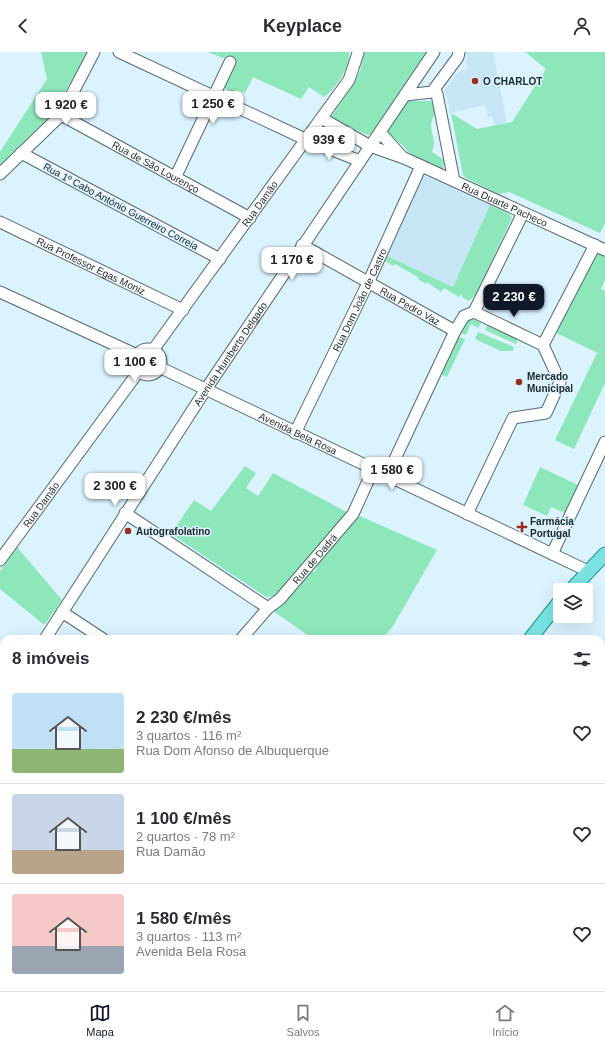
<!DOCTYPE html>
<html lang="pt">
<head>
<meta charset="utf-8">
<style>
	:root { --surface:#fff; --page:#f7f7f7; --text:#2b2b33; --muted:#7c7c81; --line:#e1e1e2; --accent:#111827 }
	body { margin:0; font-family:Helvetica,sans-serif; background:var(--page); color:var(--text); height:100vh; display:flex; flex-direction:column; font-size:15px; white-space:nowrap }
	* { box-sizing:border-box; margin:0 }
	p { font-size:13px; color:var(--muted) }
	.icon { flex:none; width:22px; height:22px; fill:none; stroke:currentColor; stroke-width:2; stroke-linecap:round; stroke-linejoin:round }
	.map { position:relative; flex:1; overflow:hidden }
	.sheet { position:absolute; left:0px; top:583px; width:605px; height:356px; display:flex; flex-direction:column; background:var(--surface); border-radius:12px 12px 0 0; box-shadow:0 4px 16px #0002 }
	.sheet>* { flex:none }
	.fabs { position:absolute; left:553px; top:531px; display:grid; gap:8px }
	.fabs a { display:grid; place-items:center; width:40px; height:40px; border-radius:4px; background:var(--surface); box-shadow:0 4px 16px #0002; font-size:20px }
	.price { position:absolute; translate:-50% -34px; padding:0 9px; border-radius:8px; background:#fff; color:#222; font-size:13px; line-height:26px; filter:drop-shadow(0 1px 2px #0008) }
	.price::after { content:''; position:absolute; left:50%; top:24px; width:12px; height:9px; margin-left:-6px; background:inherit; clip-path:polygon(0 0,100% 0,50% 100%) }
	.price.current { background:var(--accent); color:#fff }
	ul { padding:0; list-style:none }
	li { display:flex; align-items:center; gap:12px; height:100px; padding:0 12px }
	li+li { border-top:1px solid var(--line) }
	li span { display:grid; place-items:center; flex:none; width:112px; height:80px; border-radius:4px; color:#555 }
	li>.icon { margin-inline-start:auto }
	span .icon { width:48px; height:48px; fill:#fffc; stroke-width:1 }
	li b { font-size:17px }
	h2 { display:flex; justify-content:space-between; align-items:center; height:48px; padding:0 12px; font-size:17px }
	header { display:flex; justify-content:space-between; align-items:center; height:52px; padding:0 12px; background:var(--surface); font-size:18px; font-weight:600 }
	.tab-bar { display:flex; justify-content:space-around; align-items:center; height:56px; border-top:1px solid var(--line); background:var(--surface); font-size:11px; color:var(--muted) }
	.tab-bar a { display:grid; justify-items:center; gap:2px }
	.tab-bar .current { color:var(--accent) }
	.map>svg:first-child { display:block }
	.built { fill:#c7e6f5 }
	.green { fill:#8de7bb }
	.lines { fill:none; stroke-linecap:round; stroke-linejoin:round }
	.minor-casing { stroke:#546972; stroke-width:13 }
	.major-casing { stroke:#219596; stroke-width:15 }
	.minor { stroke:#fff; stroke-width:11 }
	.major { stroke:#7ae2e2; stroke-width:13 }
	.rail { stroke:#81929a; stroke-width:3 }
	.poi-dot { fill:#972e18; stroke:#dbf3ff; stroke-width:1.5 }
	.labels { text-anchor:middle; stroke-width:3; stroke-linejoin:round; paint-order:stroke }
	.poi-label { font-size:10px; font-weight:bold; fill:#212a2e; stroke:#dbf3ff; text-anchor:start }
	.street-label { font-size:10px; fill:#212a2e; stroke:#dbf3ff }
</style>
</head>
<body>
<header><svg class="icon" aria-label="back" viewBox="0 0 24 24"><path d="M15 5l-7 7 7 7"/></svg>Keyplace<svg class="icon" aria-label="person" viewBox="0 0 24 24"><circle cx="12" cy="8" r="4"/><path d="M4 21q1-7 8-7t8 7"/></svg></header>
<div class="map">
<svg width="605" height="939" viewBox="0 0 605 939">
	<rect width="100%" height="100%" fill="#dbf3ff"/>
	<g class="built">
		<polygon points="465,0 493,0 507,71 494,74 492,64 488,65 485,53 450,61 445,37 458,20 468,17"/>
		<polygon points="423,123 490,153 453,235 385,203"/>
		<polygon points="605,877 605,907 601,910 601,880"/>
		<polygon points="526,935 566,935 560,939 521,939"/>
	</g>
	<g class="green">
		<polygon points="41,0 88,0 77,23 73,26 52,62 0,115 0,100 47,27"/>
		<path d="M207,0H349C350,16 336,36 324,45L309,35L301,47L253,25L245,41L237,38L234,40L227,38L223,33L226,7Z"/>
		<path d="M363,0H427L374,78L371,82L367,83L331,66C343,45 364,26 363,0Z"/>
		<polygon points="525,0 605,0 605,171 600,181 509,140 499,142 466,126 463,123 451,61 477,77 512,70 546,17"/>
		<path d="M408,49H431L435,52L436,60C424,79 439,84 432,100L444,108L443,118L418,107L406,98L405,95L388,82V79Z"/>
		<polygon points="490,153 509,162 512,166 476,243 469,249 463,246 461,242 459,245 444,236 441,240 427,230 426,232 418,227 418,225 395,212 394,214 385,209 387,204 453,235"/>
		<polygon points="597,201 605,204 605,228 601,237 605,239 605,331 574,397 555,388 597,301 604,304 556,281"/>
		<polygon points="472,266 481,271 478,276 471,272 466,283 461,281 466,269"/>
		<polygon points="487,273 518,287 516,292 485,278"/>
		<polygon points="478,280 514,295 513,299 501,299 475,287"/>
		<polygon points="459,285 465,287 447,325 442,323 442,321"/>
		<polygon points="245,414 256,421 246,436 258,444 273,421 347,460 276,544 266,545 171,482 194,448 211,459"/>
		<polygon points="540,415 578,433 565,461 551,455 547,464 523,453"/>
		<polygon points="360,464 437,498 393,574 382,587 313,587 273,559 309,518 315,520 317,514 317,510"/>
		<polygon points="17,495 62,548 46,571 43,572 0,537 0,519"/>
		<polygon points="125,935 154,935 162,939 132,939"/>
	</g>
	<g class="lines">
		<g class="minor-casing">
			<g id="minor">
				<polyline points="119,0 307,88 360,109"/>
				<polyline points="434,38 437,42 454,129"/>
				<polyline points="405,43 432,40 458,5 459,0"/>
				<path id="s1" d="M61,63L250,166"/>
				<path id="s2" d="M323,67L370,94L404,106L605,198"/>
				<polyline points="380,80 402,105"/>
				<polyline points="21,101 220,207"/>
				<polyline points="0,122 61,63 94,0"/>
				<polyline points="175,126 230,10"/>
				<path id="s3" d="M0,170L183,258"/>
				<path id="s4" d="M302,193L455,279"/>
				<polyline points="0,240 137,303"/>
				<polyline points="474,260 523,161"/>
				<polyline points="543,293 595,193"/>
				<circle cx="148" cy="310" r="13"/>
				<path id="s5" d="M153,298L349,28L358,1"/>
				<path id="s6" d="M159,315L588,519"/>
				<path id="s7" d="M295,381L368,231L421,114"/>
				<polyline points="387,424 455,279 464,264 474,260"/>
				<polyline points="125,461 268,556"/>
				<polyline points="467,462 513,366 546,361 560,330 543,293 474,260"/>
				<polyline points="552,502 605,390"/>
				<path id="s8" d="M0,508L139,319"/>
				<polyline points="62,560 103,587"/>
				<path id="s9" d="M45,587L206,337L434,0"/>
				<path id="s10" d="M241,587L268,556L280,547L353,462L373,418"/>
				<polyline points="0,659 4,652"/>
				<polyline points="0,679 4,683"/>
				<polyline points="601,795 605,796"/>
				<polyline points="601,850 605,845 602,838 605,829"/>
				<polyline points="0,863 4,869"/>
				<polyline points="64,935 73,939"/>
				<polyline points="170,935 178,939"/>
				<polyline points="310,935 317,939"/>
				<polyline points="95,939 97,935"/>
				<polyline points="199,939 203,935"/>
				<polyline points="481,939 486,935"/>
				<polyline points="597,939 605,933"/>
			</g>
		</g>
		<g class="major-casing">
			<g id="major">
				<polyline points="571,538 605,502"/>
				<polyline points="530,587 560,549"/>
				<polyline points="349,939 352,935"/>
			</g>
		</g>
		<use href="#minor" class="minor"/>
		<use href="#major" class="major"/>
		<g class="rail">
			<polyline points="601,891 605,888"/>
			<polyline points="601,899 605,896"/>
			<polyline points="536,939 541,935"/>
			<polyline points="546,939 552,935"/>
		</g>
	</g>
	<g class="poi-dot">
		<circle cx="475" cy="29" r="4"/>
		<circle cx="519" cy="330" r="4"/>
		<path d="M520 469h4v4h4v4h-4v4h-4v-4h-4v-4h4z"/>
		<circle cx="128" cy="479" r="4"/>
	</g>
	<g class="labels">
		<g class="poi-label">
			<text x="483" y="33">O CHARLOT</text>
			<text x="527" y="328">Mercado<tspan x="527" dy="12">Municipal</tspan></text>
			<text x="530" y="473">Farmácia<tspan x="530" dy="12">Portugal</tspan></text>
			<text x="136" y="483">Autografolatino</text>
		</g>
		<g class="street-label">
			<text dy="4" stroke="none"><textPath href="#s1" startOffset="108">Rua de São Lourenço</textPath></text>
			<text dy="4" stroke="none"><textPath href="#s5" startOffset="181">Rua Damão</textPath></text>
			<text dy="4" stroke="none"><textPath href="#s2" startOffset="201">Rua Duarte Pacheco</textPath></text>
			<text transform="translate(121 154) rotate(28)" y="4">Rua 1º Cabo António Guerreiro Correia</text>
			<text dy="4" stroke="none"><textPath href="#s3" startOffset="101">Rua Professor Egas Moniz</textPath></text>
			<text dy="4" stroke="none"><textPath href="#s7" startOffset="148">Rua Dom João de Castro</textPath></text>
			<text dy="4" stroke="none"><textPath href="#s4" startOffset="124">Rua Pedro Vaz</textPath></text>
			<text dy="4" stroke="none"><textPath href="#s9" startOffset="340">Avenida Humberto Delgado</textPath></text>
			<text dy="4" stroke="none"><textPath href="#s6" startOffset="154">Avenida Bela Rosa</textPath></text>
			<text dy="4" stroke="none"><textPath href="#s8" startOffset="69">Rua Damão</textPath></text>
			<text dy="4" stroke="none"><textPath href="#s10" startOffset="109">Rua de Dadrá</textPath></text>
		</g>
	</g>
</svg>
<div class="fabs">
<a><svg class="icon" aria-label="layers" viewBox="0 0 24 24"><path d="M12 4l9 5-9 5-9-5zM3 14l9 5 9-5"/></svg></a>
</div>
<b class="price" style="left:213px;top:73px">1 250 €</b>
<b class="price" style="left:66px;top:74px">1 920 €</b>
<b class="price" style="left:329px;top:109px">939 €</b>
<b class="price" style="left:292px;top:229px">1 170 €</b>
<b class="price current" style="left:514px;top:266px">2 230 €</b>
<b class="price" style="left:135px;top:331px">1 100 €</b>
<b class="price" style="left:392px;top:439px">1 580 €</b>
<b class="price" style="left:115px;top:455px">2 300 €</b>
<section class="sheet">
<h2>8 imóveis<svg class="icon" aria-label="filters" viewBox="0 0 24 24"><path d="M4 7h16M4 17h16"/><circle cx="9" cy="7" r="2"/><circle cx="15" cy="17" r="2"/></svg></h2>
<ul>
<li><span style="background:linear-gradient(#bfe0f5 70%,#8fb573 0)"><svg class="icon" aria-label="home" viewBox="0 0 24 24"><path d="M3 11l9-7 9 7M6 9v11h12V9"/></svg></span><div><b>2 230 €/mês</b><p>3 quartos · 116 m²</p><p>Rua Dom Afonso de Albuquerque</p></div><svg class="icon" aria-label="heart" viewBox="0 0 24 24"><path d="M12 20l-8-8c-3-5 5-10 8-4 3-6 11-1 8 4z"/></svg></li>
<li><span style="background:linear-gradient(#c9d6e8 70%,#b9a48a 0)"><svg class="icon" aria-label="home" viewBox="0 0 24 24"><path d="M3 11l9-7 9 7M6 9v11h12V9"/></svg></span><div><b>1 100 €/mês</b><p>2 quartos · 78 m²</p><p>Rua Damão</p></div><svg class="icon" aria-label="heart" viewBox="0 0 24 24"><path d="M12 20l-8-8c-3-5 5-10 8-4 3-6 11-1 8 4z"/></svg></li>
<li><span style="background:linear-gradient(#f6c9c9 65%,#9aa5b1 0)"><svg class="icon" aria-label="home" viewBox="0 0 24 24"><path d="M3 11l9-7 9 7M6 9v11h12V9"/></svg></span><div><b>1 580 €/mês</b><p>3 quartos · 113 m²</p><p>Avenida Bela Rosa</p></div><svg class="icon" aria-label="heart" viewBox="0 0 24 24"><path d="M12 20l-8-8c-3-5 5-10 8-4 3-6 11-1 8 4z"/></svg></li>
</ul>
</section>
</div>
<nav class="tab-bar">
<a class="current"><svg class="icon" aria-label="map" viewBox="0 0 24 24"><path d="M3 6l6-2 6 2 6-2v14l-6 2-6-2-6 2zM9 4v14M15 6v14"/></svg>Mapa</a>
<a><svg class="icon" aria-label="saved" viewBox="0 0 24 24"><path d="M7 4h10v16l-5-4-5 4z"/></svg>Salvos</a>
<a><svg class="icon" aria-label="home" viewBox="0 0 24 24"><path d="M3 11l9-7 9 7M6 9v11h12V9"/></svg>Início</a>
</nav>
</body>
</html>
